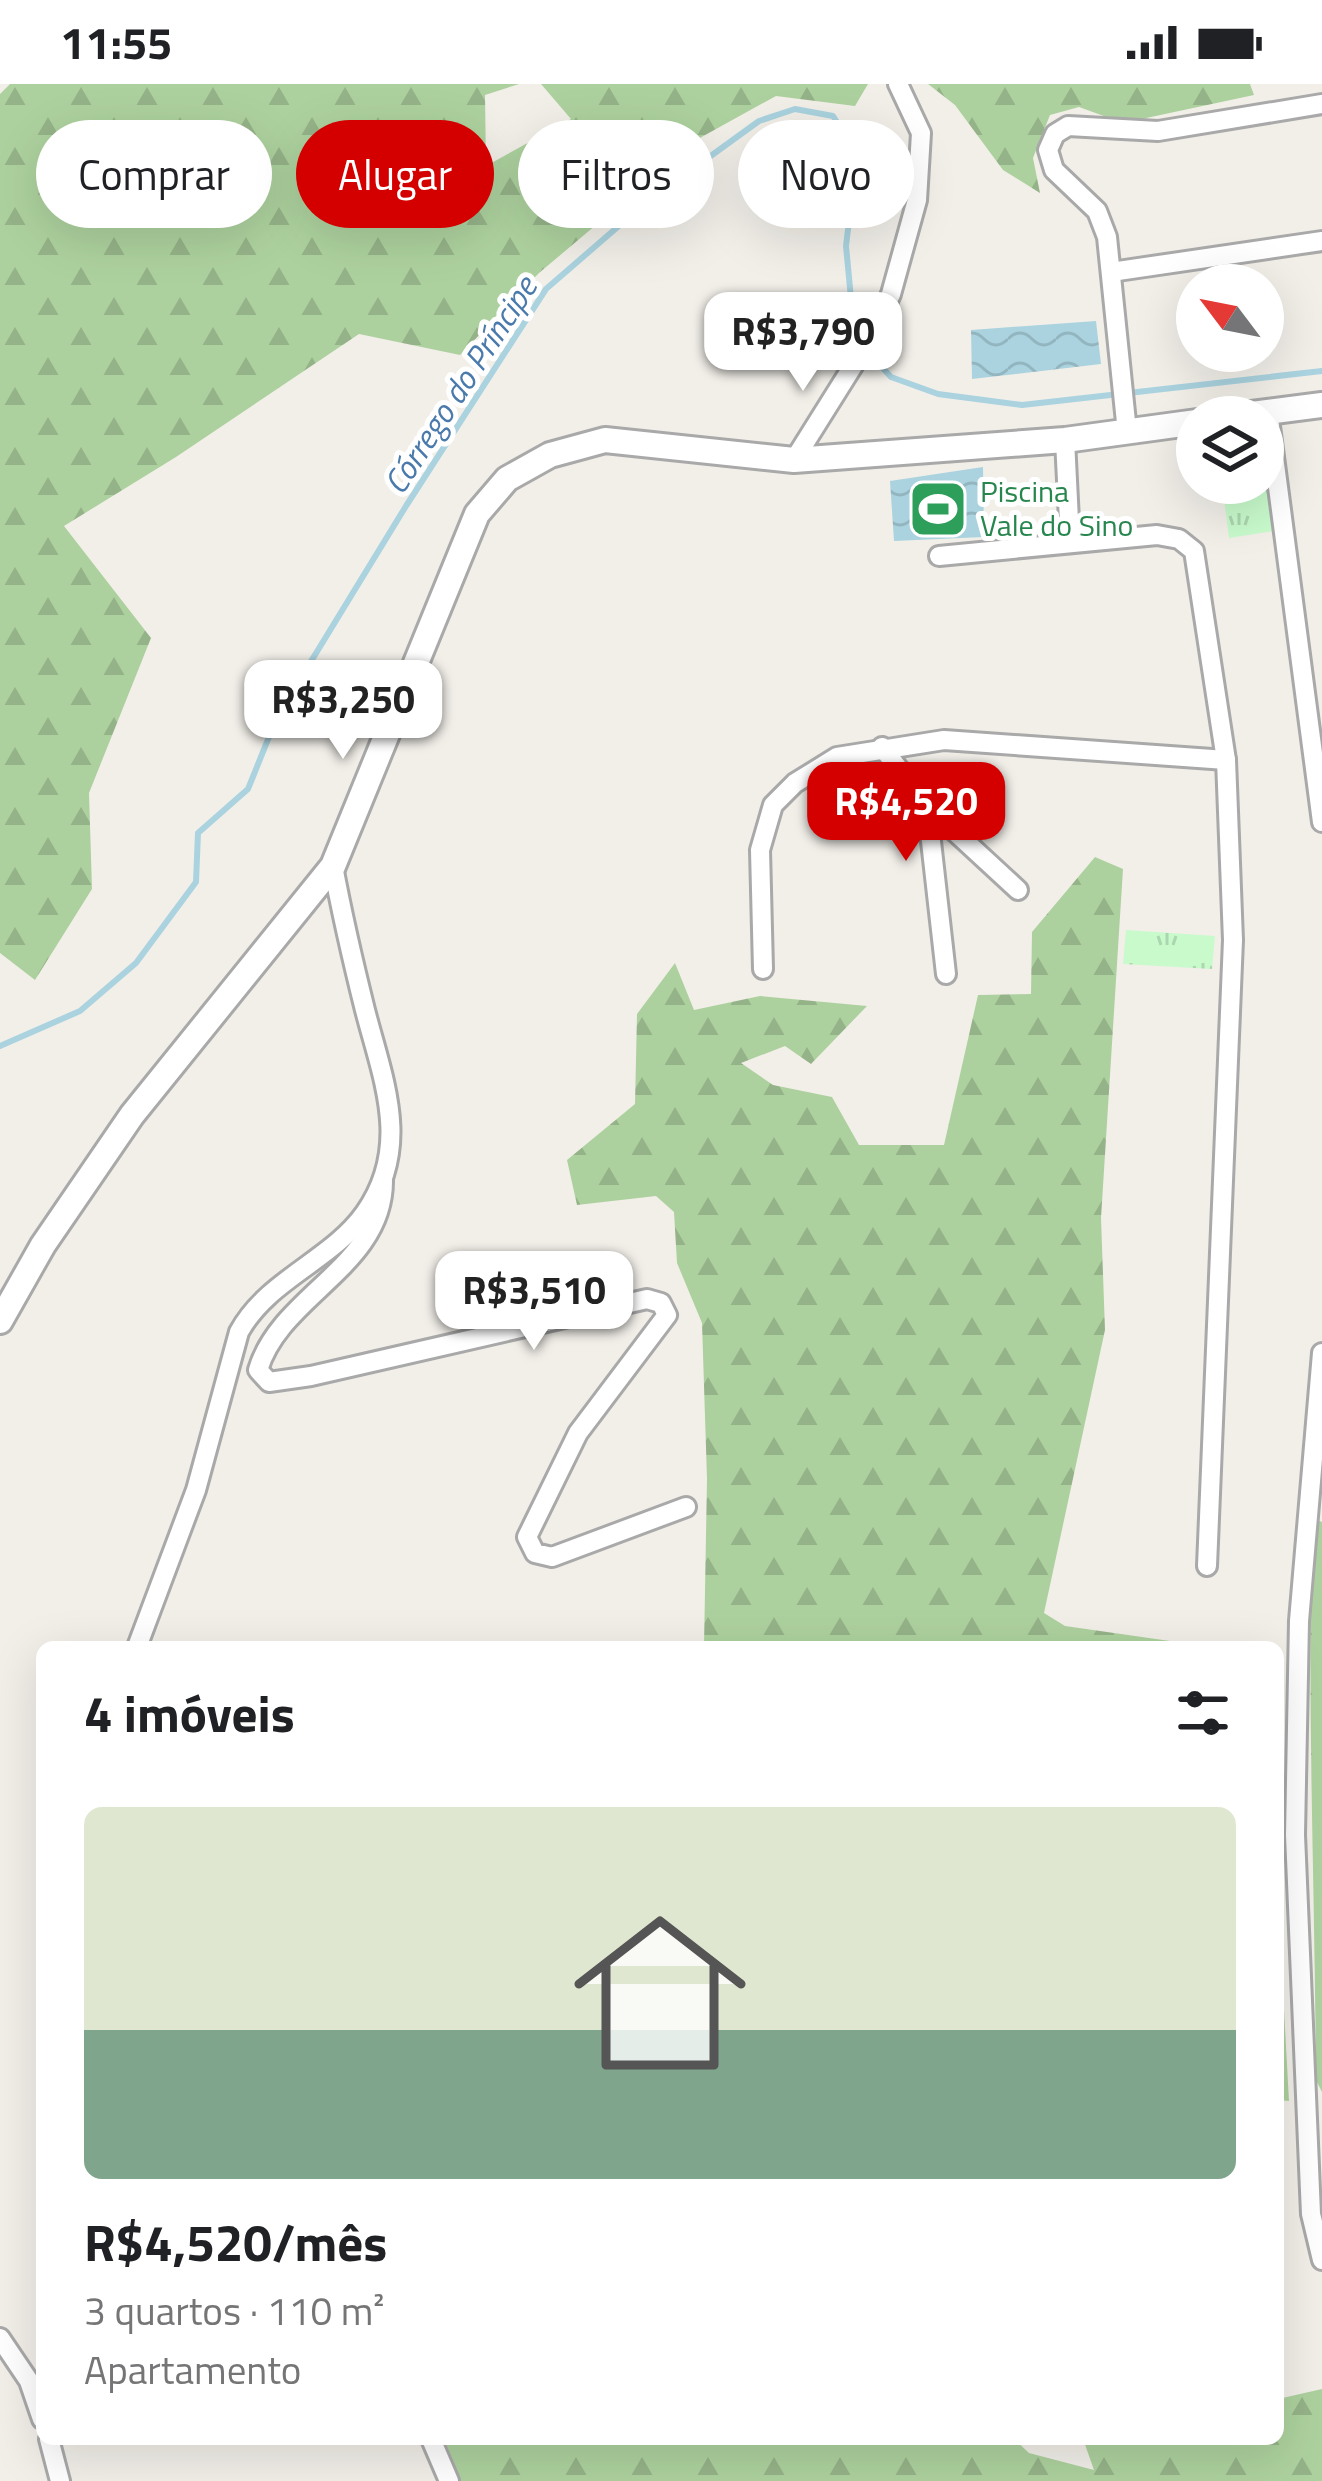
<!DOCTYPE html>
<html lang="pt">
<head>
<meta charset="utf-8">
<style>
	:root { --surface:#fff; --page:#f6f6f6; --text:#202124; --muted:#757577; --line:#e0e0e0; --accent:#d40000 }
	body { margin:0; font-family:"Titillium Web",sans-serif; background:var(--page); color:var(--text); height:100vh; display:flex; flex-direction:column; font-size:45px; white-space:nowrap }
	* { box-sizing:border-box; margin:0 }
	p { font-size:39px; color:var(--muted) }
	.icon { flex:none; width:66px; height:66px; fill:none; stroke:currentColor; stroke-width:2; stroke-linecap:round; stroke-linejoin:round }
	.map { position:relative; flex:1; overflow:hidden }
	.drawer { position:absolute; left:36px; top:1557px; width:1248px; height:804px; display:flex; flex-direction:column; background:var(--surface); border-radius:18px; box-shadow:0 12px 48px #0002 }
	.drawer>* { flex:none }
	.banner { position:absolute; left:36px; top:36px; width:1251px; height:108px; display:flex; gap:24px }
	.needle { width:78px; rotate:302deg }
	.controls { position:absolute; left:1176px; top:180px; display:grid; gap:24px }
	.controls a { display:grid; place-items:center; width:108px; height:108px; border-radius:50%; background:var(--surface); box-shadow:0 12px 48px #0002; font-size:60px }
	.price { position:absolute; translate:-50% -102px; padding:0 27px; border-radius:24px; background:#fff; color:#222; font-size:39px; line-height:78px; filter:drop-shadow(0 3px 6px #0008) }
	.price::after { content:''; position:absolute; left:50%; top:72px; width:36px; height:27px; margin-left:-18px; background:inherit; clip-path:polygon(0 0,100% 0,50% 100%) }
	.price.current { background:var(--accent); color:#fff }
	ul { padding:0; list-style:none }
	li { display:grid; align-content:center; gap:24px; height:636px; padding:0 48px }
	li+li { border-top:3px solid var(--line) }
	li span { display:grid; place-items:center; height:372px; border-radius:18px; color:#555 }
	li>.icon { margin-inline-start:auto }
	span .icon { width:216px; height:216px; fill:#fffc; stroke-width:1 }
	li b { font-size:51px }
	h2 { display:flex; justify-content:space-between; align-items:center; height:144px; padding:0 48px; font-size:51px }
	.chip { padding:0 42px; border-radius:54px; background:var(--surface); box-shadow:0 12px 48px #0002; font-size:42px; line-height:108px }
	.chip.current { background:var(--accent); color:#fff }
	.status { display:flex; justify-content:space-between; align-items:center; height:84px; padding:0 60px; background:var(--surface); direction:ltr }
	.status svg { height:33px; fill:currentColor }
	.map>svg:first-child { display:block }
	.forest { fill:url(#forest-firs) }
	.park { fill:url(#park-tufts) }
	.water { fill:url(#water-waves) }
	.lines { fill:none; stroke-linecap:round; stroke-linejoin:round }
	.stream { stroke:#aad3df; stroke-width:6 }
	.minor-casing { stroke:#a9a9a9; stroke-width:24 }
	.tertiary-casing { stroke:#a9a9a9; stroke-width:30 }
	.minor { stroke:#fff; stroke-width:18 }
	.tertiary { stroke:#fff; stroke-width:24 }
	.labels { text-anchor:middle; stroke-width:10; stroke-linejoin:round; paint-order:stroke }
	.leisure-label { font-size:30px; fill:#27864d; stroke:#fff; text-anchor:start }
	.water-label { font-size:33px; font-style:italic; fill:#4a7aab; stroke:#fff }
</style>
</head>
<body>
<div class="status"><b>11:55</b><svg viewBox="0 0 49 12"><path d="M0 12V9h3v3zM5 12V6h3v6zM10 12V3h3v9zM15 12V0h3v12zM26 1h20v11H26zM47 4h2v5h-2z"/></svg></div>
<div class="map">
<svg width="1322" height="2397" viewBox="0 0 1322 2397">
	<defs>
		<pattern id="forest-firs" width="22" height="20" patternUnits="userSpaceOnUse" patternTransform="scale(3)"><rect width="22" height="20" fill="#add19e"/><path d="M5 1l3.5 6h-7zM16 11l3.5 6h-7z" fill="#95b388"/></pattern>
		<pattern id="park-tufts" width="24" height="20" patternUnits="userSpaceOnUse" patternTransform="scale(3)"><rect width="24" height="20" fill="#c8facc"/><path d="M3 7l-1-3M5 7V3M7 7l1-3M15 17l-1-3M17 17v-4M19 17l1-3" fill="none" stroke="#acd6af"/></pattern>
		<pattern id="water-waves" width="16" height="10" patternUnits="userSpaceOnUse" patternTransform="scale(3)"><rect width="16" height="10" fill="#aad3df"/><path d="M0 5q4-4 8 0t8 0" fill="none" stroke="#92b5bf"/></pattern>
	</defs>
	<rect width="100%" height="100%" fill="#f2efe9"/>
	<g class="forest">
		<polygon points="10,0 519,0 485,11 486,82 571,35 541,0 868,0 855,22 776,12 698,55 539,189 460,271 359,250 176,373 64,442 151,554 89,709 92,805 35,896 0,869 0,10"/>
		<polygon points="928,0 1250,0 1254,11 1123,39 1079,23 1050,31 1033,74 1040,109 1003,86 955,21"/>
		<polygon points="1095,773 1123,785 1101,1134 1105,1246 1044,1529 1065,1542 1212,1563 704,1563 707,1395 702,1239 677,1179 674,1128 656,1112 577,1121 567,1076 635,1020 637,930 675,879 694,926 760,912 867,922 811,980 785,962 741,979 773,1001 832,1013 859,1061 944,1061 978,911 1031,910 1032,848"/>
		<path d="M1312,1434L1322,1438V2008L1316,1996C1315,1808 1307,1621 1312,1434Z"/>
		<polygon points="1278,1816 1289,2017 1278,2016"/>
		<polygon points="1322,2305 1322,2397 461,2397 444,2355 1014,2355 1029,2369 1094,2386 1083,2355 1278,2355 1278,2315"/>
	</g>
	<g class="park">
		<polygon points="1263,353 1273,447 1229,454 1222,399 1263,399"/>
		<polygon points="1126,846 1215,852 1212,885 1123,880"/>
	</g>
	<g class="water">
		<polygon points="1096,237 1101,280 972,295 971,246"/>
		<polygon points="983,383 984,453 894,457 890,397"/>
	</g>
	<g class="lines">
		<g class="stream">
			<polyline points="869,269 891,293 938,310 1022,321 1322,287"/>
			<polyline points="0,962 80,927 136,879 196,798 198,749 248,705 277,633 406,422 546,205 643,121 759,37 795,25 833,32 857,70 846,162 854,246 861,259"/>
		</g>
		<g class="minor-casing">
			<g id="minor">
				<polyline points="1111,188 1322,157"/>
				<polyline points="1268,327 1322,738"/>
				<polyline points="1127,348 1107,153 1097,127 1054,86 1048,66 1055,50 1068,42 1158,47 1322,20"/>
				<polyline points="1065,356 1070,457"/>
				<polyline points="794,376 873,250 891,210 917,116 921,49 898,0"/>
				<polyline points="939,472 1157,451 1179,455 1194,467 1226,676 1233,856 1207,1482"/>
				<polyline points="882,663 927,722 946,890"/>
				<polyline points="927,722 1018,806"/>
				<polyline points="763,885 760,766 773,721 795,699 837,673 944,656 1226,676"/>
				<path d="M383,1097C383,1183 280,1211 258,1286L269,1298L311,1292L647,1215L661,1219L667,1231L578,1349L527,1453L535,1469L552,1473L686,1423"/>
				<polyline points="1322,1269 1299,1537 1295,1751 1311,2130 1322,2176"/>
				<path d="M137,1563L196,1406L239,1248C268,1195 331,1177 365,1129C412,1062 383,996 365,926C353,878 342,830 333,782"/>
				<polyline points="0,2254 29,2297 42,2335"/>
				<polyline points="49,2355 60,2397"/>
				<polyline points="431,2355 449,2397"/>
			</g>
		</g>
		<g class="tertiary-casing">
			<g id="tertiary">
				<polyline points="1228,333 1322,321"/>
				<polyline points="0,1237 43,1161 132,1031 333,782 477,430 507,395 550,371 605,356 794,376 1065,356 1197,338"/>
			</g>
		</g>
		<use href="#minor" class="minor"/>
		<use href="#tertiary" class="tertiary"/>
	</g>
	<defs>
		<g id="stadium-square" transform="scale(3)"><rect x="-9" y="-9" width="18" height="18" rx="4" fill="#2e9e5b" stroke="#fff"/><path d="M0-5a6.5 5 0 1 0 0 10a6.5 5 0 1 0 0-10ZM-3.5-1.8h7v3.6h-7Z" fill="#fff"/></g>
	</defs>
	<g fill-rule="evenodd">
		<use href="#stadium-square" x="938" y="425"/>
	</g>
	<g class="labels">
		<g class="leisure-label">
			<text x="980" y="418">Piscina<tspan x="980" dy="34">Vale do Sino</tspan></text>
		</g>
		<g class="water-label">
			<text transform="translate(460 301) rotate(-57)" y="12">Córrego do Príncipe</text>
		</g>
	</g>
</svg>
<div class="controls">
<a><svg class="needle" viewBox="-14 -14 28 28"><path d="M0-13l5 13h-10z" fill="#e53935"/><path d="M0 13l5-13h-10z" fill="#757577"/></svg></a>
<a><svg class="icon" aria-label="layers" viewBox="0 0 24 24"><path d="M12 4l9 5-9 5-9-5zM3 14l9 5 9-5"/></svg></a>
</div>
<b class="price" style="left:803px;top:310px">R$3,790</b>
<b class="price" style="left:343px;top:678px">R$3,250</b>
<b class="price current" style="left:906px;top:780px">R$4,520</b>
<b class="price" style="left:534px;top:1269px">R$3,510</b>
<div class="banner">
<a class="chip">Comprar</a>
<a class="chip current">Alugar</a>
<a class="chip">Filtros</a>
<a class="chip">Novo</a>
</div>
<section class="drawer">
<h2>4 imóveis<svg class="icon" aria-label="filters" viewBox="0 0 24 24"><path d="M4 7h16M4 17h16"/><circle cx="9" cy="7" r="2"/><circle cx="15" cy="17" r="2"/></svg></h2>
<ul>
<li><span style="background:linear-gradient(#dfe7d0 60%,#7fa58c 0)"><svg class="icon" aria-label="home" viewBox="0 0 24 24"><path d="M3 11l9-7 9 7M6 9v11h12V9"/></svg></span><div><b>R$4,520/mês</b><p>3 quartos · 110 m²</p><p>Apartamento</p></div></li>
</ul>
</section>
</div>
</body>
</html>
